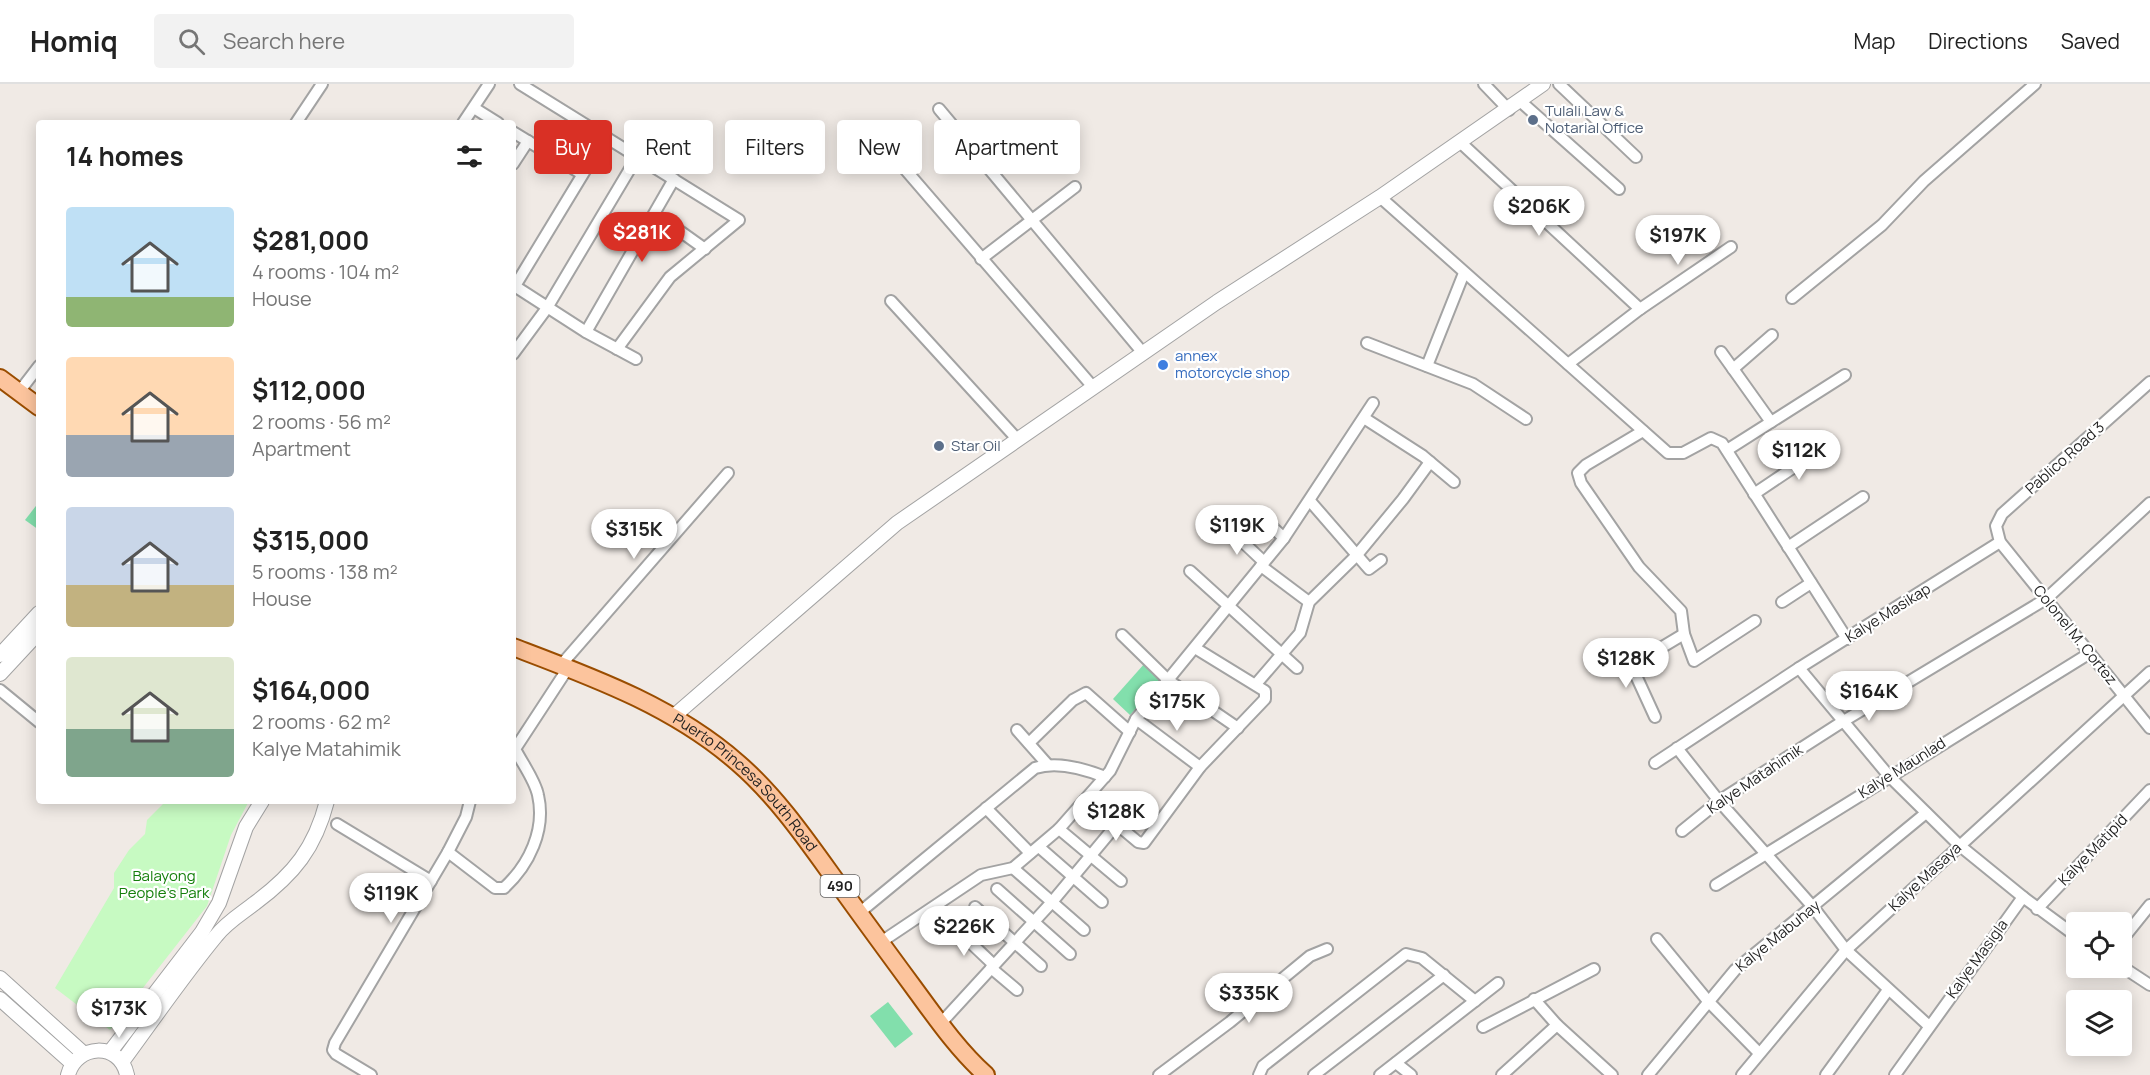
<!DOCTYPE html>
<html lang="en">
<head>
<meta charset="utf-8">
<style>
	:root { --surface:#fff; --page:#f2f2f2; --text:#222; --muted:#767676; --line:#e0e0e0; --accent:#d93025 }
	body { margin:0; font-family:Manrope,sans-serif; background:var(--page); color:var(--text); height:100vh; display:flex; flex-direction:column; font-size:22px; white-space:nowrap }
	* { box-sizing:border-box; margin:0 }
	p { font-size:20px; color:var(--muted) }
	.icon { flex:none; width:33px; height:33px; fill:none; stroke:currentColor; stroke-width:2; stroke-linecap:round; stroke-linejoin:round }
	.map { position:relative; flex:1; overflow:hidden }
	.drawer { position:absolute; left:36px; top:36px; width:480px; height:684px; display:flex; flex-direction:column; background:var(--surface); border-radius:6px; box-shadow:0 3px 15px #0003 }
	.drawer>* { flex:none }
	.top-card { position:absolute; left:534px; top:36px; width:570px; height:54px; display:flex; gap:12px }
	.controls { position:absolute; left:2066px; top:828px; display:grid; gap:12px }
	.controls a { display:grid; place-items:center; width:66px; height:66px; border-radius:6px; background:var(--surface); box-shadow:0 3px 15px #0003; font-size:30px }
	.price { position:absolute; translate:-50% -51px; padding:0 14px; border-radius:21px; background:#fff; color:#222; font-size:20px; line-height:39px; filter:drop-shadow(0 2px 3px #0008) }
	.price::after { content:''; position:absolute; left:50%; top:36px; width:18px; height:14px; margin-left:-9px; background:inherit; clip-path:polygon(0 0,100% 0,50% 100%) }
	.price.active { background:var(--accent); color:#fff }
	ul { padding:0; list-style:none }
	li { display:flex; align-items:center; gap:18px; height:150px; padding:0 30px }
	li span { display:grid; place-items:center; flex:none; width:168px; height:120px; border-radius:6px; color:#555 }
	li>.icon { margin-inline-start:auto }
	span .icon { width:72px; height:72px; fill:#fffc; stroke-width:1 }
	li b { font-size:26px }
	h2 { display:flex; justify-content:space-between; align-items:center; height:72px; padding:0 30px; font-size:26px }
	.pill { padding:0 21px; border-radius:6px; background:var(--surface); box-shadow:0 3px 15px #0003; font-size:21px; line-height:54px }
	.pill.active { background:var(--accent); color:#fff }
	header { display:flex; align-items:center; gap:36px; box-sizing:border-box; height:84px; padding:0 30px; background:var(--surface); border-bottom:2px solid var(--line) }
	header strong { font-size:28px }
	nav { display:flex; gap:33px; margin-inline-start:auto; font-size:21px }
	.search { width:420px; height:54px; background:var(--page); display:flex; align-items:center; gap:15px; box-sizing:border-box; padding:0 21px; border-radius:6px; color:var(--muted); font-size:22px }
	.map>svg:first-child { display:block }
	.park { fill:#c7fac2 }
	.pitch { fill:#82dfac }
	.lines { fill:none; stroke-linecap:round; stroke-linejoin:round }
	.minor-casing { stroke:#a3a3a3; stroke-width:14 }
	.tertiary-casing { stroke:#a3a3a3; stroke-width:16 }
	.primary-casing { stroke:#9a4d00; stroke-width:20 }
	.minor { stroke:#fff; stroke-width:10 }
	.tertiary { stroke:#fff; stroke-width:14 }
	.primary { stroke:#fcc49d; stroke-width:16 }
	.service-dot { fill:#5c6f8a; stroke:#fff; stroke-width:2 }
	.shop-dot { fill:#3f7fe0; stroke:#fff; stroke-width:2 }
	.labels { text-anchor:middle; stroke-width:4.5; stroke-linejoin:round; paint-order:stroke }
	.shield { fill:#fff; stroke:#626262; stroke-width:1.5 }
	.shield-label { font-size:14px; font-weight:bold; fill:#1f1f1f }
	.service-label { font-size:15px; fill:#4e5e75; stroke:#fff; text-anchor:start }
	.shop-label { font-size:15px; fill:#366cbe; stroke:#fff; text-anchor:start }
	.street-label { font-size:15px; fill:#1f1f1f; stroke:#fff }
	.park-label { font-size:15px; fill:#147f0b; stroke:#fff }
</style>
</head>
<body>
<header>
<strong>Homiq</strong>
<div class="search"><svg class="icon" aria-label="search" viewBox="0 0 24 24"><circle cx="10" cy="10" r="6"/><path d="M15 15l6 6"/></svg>Search here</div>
<nav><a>Map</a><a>Directions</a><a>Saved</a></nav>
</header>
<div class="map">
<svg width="2150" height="991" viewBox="0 0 2150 991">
	<rect width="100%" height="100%" fill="#f0eae5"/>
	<polygon class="park" points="166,717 249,717 231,751 207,822 110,946 55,904 114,804 114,789 129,766 145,750 147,736"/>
	<g class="pitch">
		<polygon points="39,418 39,446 25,436"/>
		<polygon points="1145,579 1162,595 1130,631 1113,615"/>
		<polygon points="888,918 913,950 895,964 870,932"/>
	</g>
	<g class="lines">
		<g class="minor-casing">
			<g id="minor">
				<polyline points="520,0 739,136 670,193 617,265"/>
				<polyline points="1484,0 1509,26"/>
				<polyline points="1559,0 1636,73"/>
				<polyline points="1520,17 1619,105"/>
				<polyline points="474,24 498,39"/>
				<polyline points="939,25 1143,269"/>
				<polyline points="296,39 322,0"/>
				<polyline points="463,39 489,0"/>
				<polyline points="513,48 582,90"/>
				<polyline points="1460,58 1640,225"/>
				<polyline points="885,62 1093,303"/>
				<polyline points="513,80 528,57"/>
				<polyline points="1380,113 1668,369 1683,369 1711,354 1722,359 1847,555"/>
				<polyline points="649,139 677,145 705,165"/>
				<polyline points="981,175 1075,103"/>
				<polyline points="513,201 586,248 636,275"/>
				<polyline points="515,202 606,52"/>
				<polyline points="1792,214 1882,141 1924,97 2035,0"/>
				<polyline points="891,217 1017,355"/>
				<polyline points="586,248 674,95"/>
				<polyline points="1367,259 1473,300 1526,335"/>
				<polyline points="1721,268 1771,338"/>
				<polyline points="513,270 547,224 637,73"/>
				<polyline points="1568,280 1640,225 1731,163"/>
				<polyline points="1427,282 1464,189"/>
				<polyline points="1733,285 1772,251"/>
				<polyline points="2150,298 2002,430 1996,442 2000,458 2150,644"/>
				<polyline points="19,308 39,282"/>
				<polyline points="1364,334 1423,372 1454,398"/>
				<polyline points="1643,347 1586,381 1578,389 1581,399 1639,483 1681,527 1684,550 1694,577 1755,537"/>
				<polyline points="1727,366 1845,291"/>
				<polyline points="1754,410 1827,361"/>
				<polyline points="1310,417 1369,485 1381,476"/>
				<polyline points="1258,430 1284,454"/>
				<polyline points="1229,445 1264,478"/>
				<polyline points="1788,463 1863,413"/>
				<polyline points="1261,482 1309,518"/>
				<polyline points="1190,487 1297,584"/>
				<polyline points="1782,518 1811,499"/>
				<polyline points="1122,551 1168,596 1238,644"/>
				<polyline points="561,581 728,389"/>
				<polyline points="1799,584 1889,692 1959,761 2023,813"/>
				<polyline points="1256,600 1300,549 1309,518 1356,472 1403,415 1430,378"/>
				<polyline points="0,606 39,638"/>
				<polyline points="1655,633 1633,585 1634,580 1684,550"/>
				<polyline points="1136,635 1200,683"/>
				<polyline points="1017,646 1047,680"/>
				<polyline points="1029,659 1073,616 1086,609 1130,648"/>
				<polyline points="1677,664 1719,717 1813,823 1846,866 1929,942"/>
				<polyline points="1655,679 1799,584 2000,458"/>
				<polyline points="1088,716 1138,758 1144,759 1200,683 1265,615 1265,607 1195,564"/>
				<polyline points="986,724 1030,769"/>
				<polyline points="337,740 431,797"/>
				<polyline points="1059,745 1121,797"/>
				<polyline points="1682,747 1719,717 1842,638 2046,515 2150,419"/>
				<polyline points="1039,763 1102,818"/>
				<path d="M448,768L495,804H504C529,781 546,746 538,711C535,696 522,679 515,665L568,584"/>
				<polyline points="1013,784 1084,846"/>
				<polyline points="1716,801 2090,569"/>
				<polyline points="997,805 1070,870"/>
				<polyline points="975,823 1041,882"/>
				<polyline points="2037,825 2150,706"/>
				<path d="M859,829L1035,684C1056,677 1085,685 1105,693"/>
				<polyline points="954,843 994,881"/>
				<polyline points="1657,855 1708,917 1759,969"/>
				<polyline points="2121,857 2150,821"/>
				<polyline points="881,858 981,791 1013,784 1059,745 1110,687 1136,635 1284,454 1373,319"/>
				<polyline points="2121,882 2150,901"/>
				<polyline points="991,884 1017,906"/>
				<polyline points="1534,915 1557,941 1612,991"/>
				<polyline points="941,939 1052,818 1117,740"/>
				<polyline points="1483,943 1594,885"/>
				<polyline points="1396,979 1411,991"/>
				<polyline points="371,991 336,970 333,966 335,959 448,768 466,733 470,717"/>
				<polyline points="1159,991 1230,938 1310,872 1327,865"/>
				<polyline points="1259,991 1263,982 1406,870 1422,874 1475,917"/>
				<polyline points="1314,991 1444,891"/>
				<polyline points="1380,991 1498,899"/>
				<polyline points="1502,991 1557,941"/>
				<polyline points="1648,991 1735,886 1926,729"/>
				<polyline points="1742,991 1846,866 2150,588"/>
				<polyline points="1826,991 1888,906"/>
				<polyline points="1895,991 2023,813 2076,852"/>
			</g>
		</g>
		<g class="tertiary-casing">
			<g id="tertiary">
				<polyline points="0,571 39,529"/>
				<polyline points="0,590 39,548"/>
				<polyline points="674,632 897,439 1217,218 1380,113 1543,0"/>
				<polyline points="0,894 83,969"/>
				<polyline points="0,915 72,979"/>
				<polyline points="110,968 202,848 219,819 246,743 262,717"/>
				<path d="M122,978C153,936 183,892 216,852C227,838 241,830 255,819C294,790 315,764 327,717"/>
				<path d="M68,991C76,960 120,957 127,991"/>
			</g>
		</g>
		<g class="primary-casing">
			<g id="primary">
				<polyline points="0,294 39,323"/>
				<path id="s1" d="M513,563C592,593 673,622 738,679C774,710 803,751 831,790C858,828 886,866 914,904C936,934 958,966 986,991"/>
			</g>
		</g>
		<use href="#minor" class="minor"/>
		<use href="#tertiary" class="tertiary"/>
		<use href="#primary" class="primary"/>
	</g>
	<g class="service-dot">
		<circle cx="1533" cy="36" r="6"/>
		<circle cx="939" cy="362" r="6"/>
	</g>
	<circle class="shop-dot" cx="1163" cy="281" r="6"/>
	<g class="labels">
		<rect class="shield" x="820.5" y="791" width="39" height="22" rx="4.5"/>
		<g class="shield-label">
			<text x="840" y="807">490</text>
		</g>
		<g class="service-label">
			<text x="1545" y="32">Tulali Law &amp;<tspan x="1545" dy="17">Notarial Office</tspan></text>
			<text x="951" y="367">Star Oil</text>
		</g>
		<g class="shop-label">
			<text x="1175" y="277">annex<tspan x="1175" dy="17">motorcycle shop</tspan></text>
		</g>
		<g class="street-label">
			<text transform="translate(2065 374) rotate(-42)" y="5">Pablico Road 3</text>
			<text transform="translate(1888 529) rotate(-32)" y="5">Kalye Masikap</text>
			<text transform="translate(2075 551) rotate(51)" y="5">Colonel M. Cortez</text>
			<text transform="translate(1902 684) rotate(-32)" y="5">Kalye Maunlad</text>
			<text transform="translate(1755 695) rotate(-34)" y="5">Kalye Matahimik</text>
			<text dy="5" stroke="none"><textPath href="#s1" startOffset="273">Puerto Princesa South Road</textPath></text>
			<text transform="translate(2093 766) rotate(-46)" y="5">Kalye Matipid</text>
			<text transform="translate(1925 793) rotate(-43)" y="5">Kalye Masaya</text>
			<text transform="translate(1778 852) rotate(-39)" y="5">Kalye Mabuhay</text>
			<text transform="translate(1977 875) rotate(-54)" y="5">Kalye Masigla</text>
		</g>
		<g class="park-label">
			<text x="164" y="797">Balayong<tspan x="164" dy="17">People's Park</tspan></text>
		</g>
	</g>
</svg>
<div class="controls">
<a><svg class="icon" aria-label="locate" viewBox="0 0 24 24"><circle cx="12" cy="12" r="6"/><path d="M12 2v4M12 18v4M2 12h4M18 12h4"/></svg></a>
<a><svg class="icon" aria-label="layers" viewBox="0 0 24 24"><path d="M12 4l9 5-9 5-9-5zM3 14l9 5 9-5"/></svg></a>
</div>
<b class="price" style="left:1539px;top:153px">$206K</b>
<b class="price active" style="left:642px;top:179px">$281K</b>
<b class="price" style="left:1678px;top:182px">$197K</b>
<b class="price" style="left:1799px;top:397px">$112K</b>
<b class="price" style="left:1237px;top:472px">$119K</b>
<b class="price" style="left:634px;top:476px">$315K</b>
<b class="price" style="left:1626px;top:605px">$128K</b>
<b class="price" style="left:1869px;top:638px">$164K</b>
<b class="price" style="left:1177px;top:648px">$175K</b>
<b class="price" style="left:1116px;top:758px">$128K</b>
<b class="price" style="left:391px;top:840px">$119K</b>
<b class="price" style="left:964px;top:873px">$226K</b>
<b class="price" style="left:1249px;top:940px">$335K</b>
<b class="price" style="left:119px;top:955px">$173K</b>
<div class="top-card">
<a class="pill active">Buy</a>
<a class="pill">Rent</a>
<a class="pill">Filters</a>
<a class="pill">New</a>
<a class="pill">Apartment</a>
</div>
<section class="drawer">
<h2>14 homes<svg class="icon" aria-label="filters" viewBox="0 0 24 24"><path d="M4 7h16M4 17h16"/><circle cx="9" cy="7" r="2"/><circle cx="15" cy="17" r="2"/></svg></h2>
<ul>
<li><span style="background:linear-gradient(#bfe0f5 75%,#8fb573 0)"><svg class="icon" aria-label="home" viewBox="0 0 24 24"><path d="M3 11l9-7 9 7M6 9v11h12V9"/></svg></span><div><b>$281,000</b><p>4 rooms · 104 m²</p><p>House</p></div></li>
<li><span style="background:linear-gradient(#ffd9b3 65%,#9aa5b1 0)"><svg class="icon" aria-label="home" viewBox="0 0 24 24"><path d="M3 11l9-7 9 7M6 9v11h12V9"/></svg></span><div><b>$112,000</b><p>2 rooms · 56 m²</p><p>Apartment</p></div></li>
<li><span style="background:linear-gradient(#c9d6e8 65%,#c2b280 0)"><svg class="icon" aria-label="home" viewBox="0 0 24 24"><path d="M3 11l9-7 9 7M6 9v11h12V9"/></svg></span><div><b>$315,000</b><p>5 rooms · 138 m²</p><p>House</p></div></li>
<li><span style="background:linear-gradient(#dfe7d0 60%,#7fa58c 0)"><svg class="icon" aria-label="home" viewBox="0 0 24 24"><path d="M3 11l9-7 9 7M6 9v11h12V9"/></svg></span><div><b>$164,000</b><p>2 rooms · 62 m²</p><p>Kalye Matahimik</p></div></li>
</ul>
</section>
</div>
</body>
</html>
